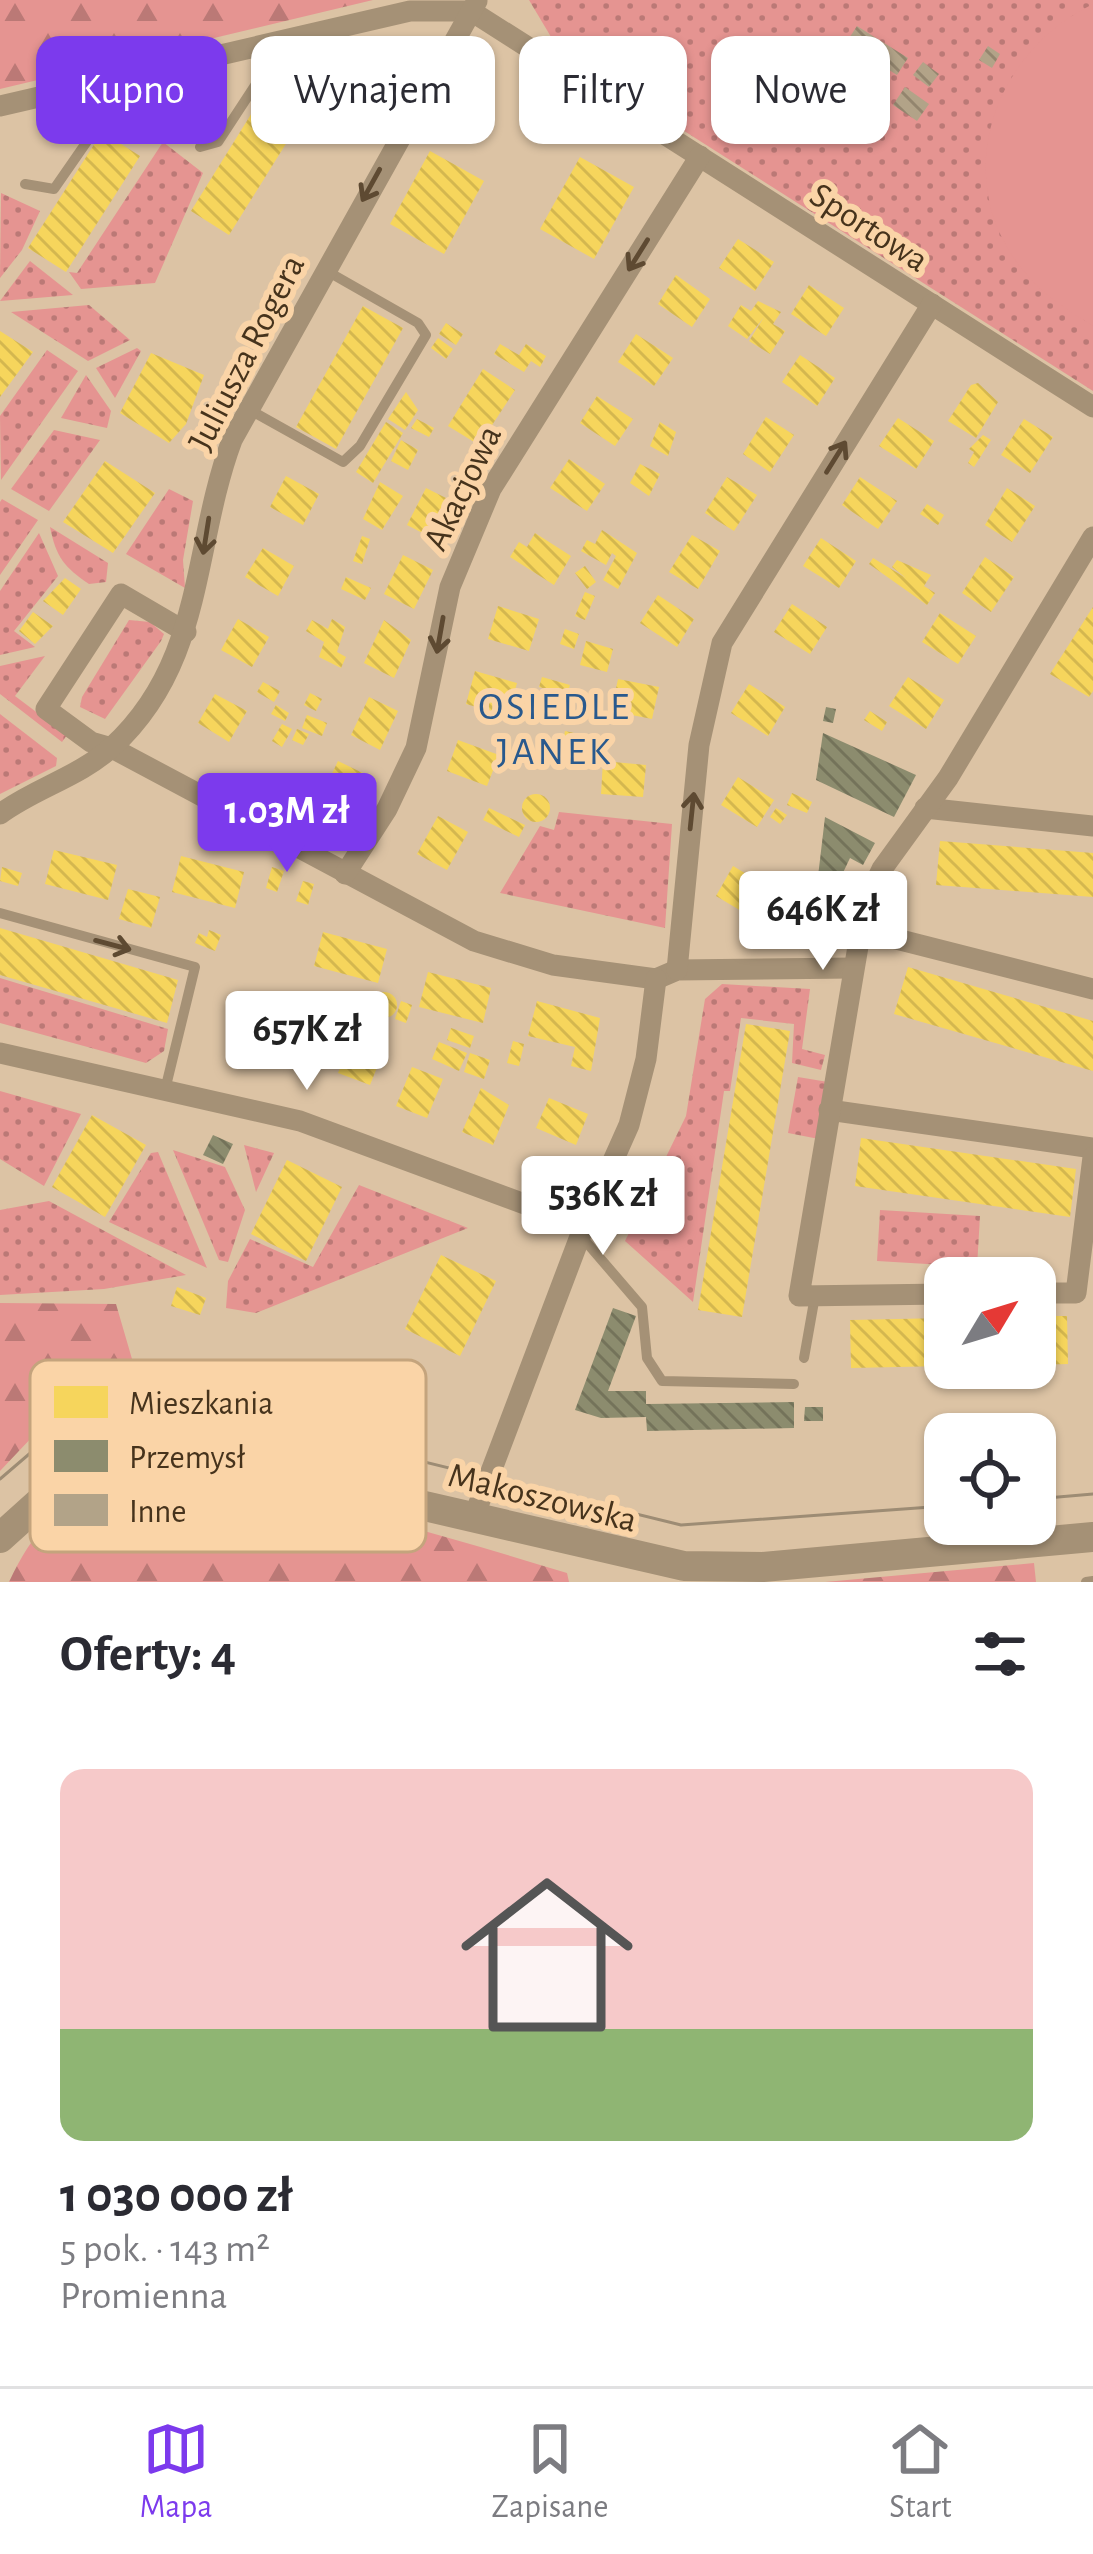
<!DOCTYPE html>
<html lang="pl">
<head>
<meta charset="utf-8">
<style>
	:root { --surface:#fff; --page:#f7f7f7; --text:#2b2b33; --muted:#7c7c81; --line:#e1e1e2; --accent:#7c3aed }
	body { margin:0; font-family:"Alegreya Sans",sans-serif; background:var(--page); color:var(--text); height:100vh; display:flex; flex-direction:column; font-size:45px; white-space:nowrap }
	* { box-sizing:border-box; margin:0 }
	p { font-size:39px; color:var(--muted) }
	.icon { flex:none; width:66px; height:66px; fill:none; stroke:currentColor; stroke-width:2; stroke-linecap:round; stroke-linejoin:round }
	.map { position:relative; height:1582px; overflow:hidden }
	.panel { display:flex; flex-direction:column; background:var(--surface); flex:1 }
	.panel>* { flex:none }
	.guide { position:absolute; left:36px; top:36px; width:1023px; height:108px; display:flex; gap:24px }
	.needle { width:78px; rotate:52deg }
	.fabs { position:absolute; left:924px; top:1257px; display:grid; gap:24px }
	.fabs a { display:grid; place-items:center; width:132px; height:132px; border-radius:24px; background:var(--surface); box-shadow:0 3px 9px #0004; font-size:60px }
	.price { position:absolute; translate:-50% -102px; padding:0 27px; border-radius:12px; background:#fff; color:#222; font-size:39px; line-height:78px; filter:drop-shadow(0 3px 6px #0008) }
	.price::after { content:''; position:absolute; left:50%; top:72px; width:36px; height:27px; margin-left:-18px; background:inherit; clip-path:polygon(0 0,100% 0,50% 100%) }
	.price.selected { background:var(--accent); color:#fff }
	ul { padding:0; list-style:none }
	li { display:grid; align-content:center; gap:24px; height:636px; padding:0 60px }
	li+li { border-top:3px solid var(--line) }
	li span { display:grid; place-items:center; height:372px; border-radius:24px; color:#555 }
	li>.icon { margin-inline-start:auto }
	span .icon { width:216px; height:216px; fill:#fffc; stroke-width:1 }
	li b { font-size:51px }
	h2 { display:flex; justify-content:space-between; align-items:center; height:144px; padding:0 60px; font-size:51px }
	.tag { padding:0 42px; border-radius:24px; background:var(--surface); box-shadow:0 3px 9px #0004; font-size:42px; line-height:108px }
	.tag.selected { background:var(--accent); color:#fff }
	.tab-bar { display:flex; justify-content:space-around; align-items:center; height:168px; border-top:3px solid var(--line); background:var(--surface); font-size:33px; color:var(--muted) }
	.tab-bar a { display:grid; justify-items:center; gap:6px }
	.tab-bar .selected { color:var(--accent) }
	.map>svg:first-child { display:block }
	.green { fill:url(#green-dots) }
	.forest { fill:url(#forest-firs) }
	.pitch { fill:#e59491 }
	.homes { fill:url(#homes-back-hatch) }
	.industry { fill:url(#industry-back-hatch) }
	.building { fill:url(#building-back-hatch) }
	.lines { fill:none; stroke-linecap:round; stroke-linejoin:round }
	.service { stroke:#a59176; stroke-width:10 }
	.minor { stroke:#a59176; stroke-width:21 }
	.secondary { stroke:#a59176; stroke-width:30 }
	.tram { stroke:#9d8c74; stroke-width:3 }
	.oneway { stroke:#5e4a32 }
	.labels { text-anchor:middle; stroke-width:12; stroke-linejoin:round; paint-order:stroke }
	.street-label { font-size:36px; fill:#46331c; stroke:#fad4a7 }
	.neighbourhood-label { font-size:39px; letter-spacing:3px; fill:#29598d; stroke:#fad4a7 }
	.key { fill:#fad4a7; stroke:#c4a47d; stroke-width:3 }
	.key-label { font-size:33px; fill:#46331c }
</style>
</head>
<body>
<div class="map">
<svg width="1093" height="1582" viewBox="0 0 1093 1582">
	<defs>
		<pattern id="green-dots" width="8" height="8" patternUnits="userSpaceOnUse" patternTransform="scale(3)"><rect width="8" height="8" fill="#e59491"/><path d="M2 2h.1M6 6h.1" fill="none" stroke="#bb7976" stroke-width="1.8" stroke-linecap="round"/></pattern>
		<pattern id="forest-firs" width="22" height="20" patternUnits="userSpaceOnUse" patternTransform="scale(3)"><rect width="22" height="20" fill="#e59491"/><path d="M5 1l3.5 6h-7zM16 11l3.5 6h-7z" fill="#bb7976"/></pattern>
		<pattern id="homes-back-hatch" width="6" height="6" patternUnits="userSpaceOnUse" patternTransform="scale(3)"><rect width="6" height="6" fill="#f6d55c"/><path d="M-1 5l2 2M0 0l6 6M5-1l2 2" fill="none" stroke="#d4b74f"/></pattern>
		<pattern id="industry-back-hatch" width="6" height="6" patternUnits="userSpaceOnUse" patternTransform="scale(3)"><rect width="6" height="6" fill="#8c8c6e"/><path d="M-1 5l2 2M0 0l6 6M5-1l2 2" fill="none" stroke="#74735a"/></pattern>
		<pattern id="building-back-hatch" width="6" height="6" patternUnits="userSpaceOnUse" patternTransform="scale(3)"><rect width="6" height="6" fill="#b2a388"/><path d="M-1 5l2 2M0 0l6 6M5-1l2 2" fill="none" stroke="#93856e"/></pattern>
	</defs>
	<rect width="100%" height="100%" fill="#dcc3a4"/>
	<g class="green">
		<polygon points="529,0 1093,0 1093,391 560,52"/>
		<polygon points="163,142 203,173 155,283 81,289 69,272 77,273"/>
		<polygon points="1,193 40,211 22,250 0,278"/>
		<polygon points="30,261 73,295 0,301"/>
		<polygon points="89,305 130,340 88,361 11,312"/>
		<polygon points="137,348 141,351 115,398 96,368"/>
		<polygon points="47,350 78,371 1,480 0,416"/>
		<polygon points="86,375 111,411 107,428 61,418"/>
		<polygon points="54,430 100,440 49,511 11,489"/>
		<polygon points="169,489 193,501 183,560 185,588 126,554"/>
		<polygon points="2,499 38,520 0,575 0,502"/>
		<path d="M50,527L108,563L106,582L89,584C64,567 56,557 50,527Z"/>
		<polygon points="39,533 58,576 14,631 35,647 0,655 0,591"/>
		<polygon points="129,620 150,622 164,634 161,641 105,719 80,707 82,697"/>
		<polygon points="45,656 15,696 67,735 62,742 0,694 0,666"/>
		<polygon points="0,714 57,758 56,766 0,794"/>
		<polygon points="559,812 672,824 665,928 500,893 540,826 554,830"/>
		<polygon points="0,978 168,1029 164,1051 146,1063 0,1023"/>
		<polygon points="722,984 810,989 802,1049 825,1055 821,1070 792,1063 794,1024 741,1018 730,1091 724,1091 693,1302 625,1241 686,1116 705,999"/>
		<polygon points="798,1077 828,1082 819,1139 788,1133"/>
		<polygon points="0,1091 81,1114 44,1186 0,1159"/>
		<polygon points="244,1145 274,1153 256,1192"/>
		<polygon points="173,1150 225,1167 245,1210 228,1262 219,1260"/>
		<polygon points="158,1152 207,1268 109,1222 151,1153"/>
		<polygon points="359,1185 468,1228 256,1313 226,1308 228,1281 250,1239 313,1267"/>
		<polygon points="49,1201 186,1275 104,1289 0,1295 0,1210"/>
		<polygon points="880,1210 980,1216 977,1267 877,1261"/>
	</g>
	<g class="forest">
		<polygon points="0,0 373,0 0,89"/>
		<polygon points="0,1303 116,1304 139,1383 53,1415 0,1471"/>
		<path d="M121,1484C271,1482 425,1530 567,1573L569,1582H9C37,1523 59,1506 121,1484Z"/>
		<polygon points="1034,1563 1036,1582 825,1582"/>
	</g>
	<path class="pitch" d="M1093,4V326C1069,311 1045,296 1027,275C947,184 991,53 1093,4Z"/>
	<g class="homes">
		<polygon points="263,95 302,118 229,235 191,211"/>
		<polygon points="102,132 140,156 66,272 28,248"/>
		<polygon points="430,151 484,181 444,254 390,224"/>
		<polygon points="580,157 634,187 594,259 540,229"/>
		<polygon points="738,239 774,262 755,291 719,268"/>
		<polygon points="676,275 710,299 692,327 658,304"/>
		<polygon points="809,285 844,308 826,336 791,314"/>
		<polygon points="758,301 781,312 773,324 785,331 770,354 749,341 764,317 747,339 728,326 741,305 751,311"/>
		<polygon points="363,306 403,328 336,449 296,427"/>
		<polygon points="446,323 463,334 456,345 439,334"/>
		<polygon points="0,331 33,352 0,397"/>
		<polygon points="636,334 673,358 654,386 618,362"/>
		<polygon points="438,338 453,349 446,359 431,348"/>
		<polygon points="500,344 519,355 526,344 546,356 540,367 531,361 524,372 494,354"/>
		<polygon points="151,353 204,375 186,424 169,443 120,413"/>
		<polygon points="800,355 835,378 817,406 782,382"/>
		<polygon points="483,369 515,390 479,445 448,426"/>
		<polygon points="978,383 998,402 976,438 948,421 971,385"/>
		<polygon points="406,392 418,410 405,430 388,419"/>
		<polygon points="597,396 633,419 615,446 580,423"/>
		<polygon points="766,417 794,435 770,472 743,454"/>
		<polygon points="898,418 934,441 916,469 879,446"/>
		<polygon points="417,419 434,428 429,437 411,428"/>
		<polygon points="1024,419 1053,437 1030,473 1001,455"/>
		<polygon points="386,422 403,433 373,483 356,472"/>
		<polygon points="660,422 676,432 668,456 650,446"/>
		<polygon points="983,435 991,440 974,467 968,463 974,452 969,449"/>
		<polygon points="401,440 418,450 408,470 391,461"/>
		<polygon points="569,459 605,484 587,511 550,488"/>
		<polygon points="105,461 155,493 113,553 63,522"/>
		<polygon points="640,464 660,474 649,496 630,483"/>
		<polygon points="286,476 319,494 303,525 270,507"/>
		<polygon points="727,477 757,495 734,531 705,513"/>
		<polygon points="860,477 897,501 878,529 842,505"/>
		<polygon points="380,482 403,496 382,530 363,519"/>
		<polygon points="426,488 456,503 438,541 407,525"/>
		<polygon points="1007,488 1035,506 1012,542 985,525"/>
		<polygon points="927,504 944,515 938,525 920,514"/>
		<polygon points="602,530 637,553 618,589 603,580 616,556 612,553 606,565 581,551 587,540 595,544"/>
		<polygon points="535,533 571,556 554,585 510,557 519,542 527,547"/>
		<polygon points="692,535 720,551 698,589 669,572"/>
		<polygon points="362,536 370,539 362,564 353,561"/>
		<polygon points="821,538 856,561 839,588 803,566"/>
		<polygon points="263,548 294,566 278,596 245,577"/>
		<polygon points="403,555 433,570 414,609 384,594"/>
		<polygon points="985,557 1014,577 991,612 962,593"/>
		<polygon points="873,558 906,578 892,567 897,560 931,575 924,586 935,593 927,605 869,564"/>
		<polygon points="585,566 596,582 587,589 575,573"/>
		<polygon points="346,577 371,588 365,600 341,589"/>
		<polygon points="65,578 81,589 63,615 43,601"/>
		<polygon points="585,592 595,596 585,620 575,616"/>
		<polygon points="658,595 694,619 677,647 640,623"/>
		<polygon points="792,604 827,627 810,654 774,632"/>
		<polygon points="498,606 539,619 529,651 488,639"/>
		<polygon points="1093,607 1093,691 1089,697 1050,674"/>
		<polygon points="33,612 53,626 35,644 19,631"/>
		<polygon points="940,613 976,636 958,664 922,642"/>
		<polygon points="238,619 269,637 252,667 221,650"/>
		<polygon points="332,619 345,627 337,652 346,657 341,668 319,657 324,642 306,631 312,620 328,629"/>
		<polygon points="384,620 411,640 394,678 364,663"/>
		<polygon points="565,629 579,634 574,649 560,644"/>
		<polygon points="586,641 613,649 607,672 580,665"/>
		<polygon points="475,671 517,683 508,716 466,704"/>
		<polygon points="542,677 570,685 567,695 539,687"/>
		<polygon points="908,677 944,700 926,729 889,706"/>
		<polygon points="618,679 659,687 652,719 611,711"/>
		<polygon points="263,682 280,691 274,702 257,692"/>
		<polygon points="749,684 785,707 768,736 731,713"/>
		<polygon points="310,693 322,699 316,711 304,705"/>
		<polygon points="215,694 247,711 229,742 198,723"/>
		<polygon points="369,697 398,711 380,750 351,735"/>
		<polygon points="276,705 289,713 285,721 271,714"/>
		<polygon points="870,711 887,722 882,731 864,720"/>
		<polygon points="307,715 327,723 322,736 302,728"/>
		<polygon points="282,724 292,729 282,747 272,741"/>
		<polygon points="297,729 309,734 303,745 292,740"/>
		<polygon points="565,731 588,736 585,751 575,748 572,761 559,758"/>
		<polygon points="458,740 499,755 487,786 447,771"/>
		<polygon points="338,761 369,776 351,815 320,799"/>
		<polygon points="603,761 646,765 643,797 601,794"/>
		<polygon points="738,777 774,800 757,827 721,805"/>
		<polygon points="792,793 812,802 807,813 787,805"/>
		<circle cx="536" cy="808" r="14"/>
		<polygon points="489,808 525,825 519,837 483,820"/>
		<polygon points="776,808 787,815 780,824 770,817"/>
		<polygon points="438,816 468,832 447,870 417,854"/>
		<polygon points="940,841 1093,853 1093,897 936,885"/>
		<polygon points="54,850 117,865 108,900 45,884"/>
		<polygon points="181,856 244,872 235,908 172,892"/>
		<polygon points="733,866 770,888 753,918 716,896"/>
		<polygon points="2,867 22,873 18,886 0,881"/>
		<polygon points="272,867 284,871 277,892 266,888"/>
		<polygon points="303,881 314,884 308,905 296,901"/>
		<polygon points="128,889 160,897 151,928 119,919"/>
		<polygon points="0,928 178,980 167,1023 0,975"/>
		<polygon points="209,930 221,935 215,951 195,943 199,933 207,937"/>
		<polygon points="323,932 387,949 378,983 314,966"/>
		<polygon points="908,967 1093,1021 1093,1071 894,1014"/>
		<polygon points="428,972 491,988 483,1023 419,1007"/>
		<circle cx="384" cy="1005" r="13"/>
		<polygon points="320,995 335,1002 325,1026 310,1020"/>
		<polygon points="401,1001 412,1005 406,1023 395,1019"/>
		<polygon points="537,1001 600,1018 591,1071 571,1066 575,1047 528,1036"/>
		<polygon points="338,1003 357,1010 346,1037 327,1029"/>
		<polygon points="285,1018 316,1031 301,1071 269,1059"/>
		<polygon points="746,1024 790,1031 742,1317 698,1310"/>
		<polygon points="451,1028 474,1036 470,1048 447,1040"/>
		<polygon points="354,1033 386,1045 370,1085 338,1073"/>
		<polygon points="513,1041 524,1044 519,1066 507,1063"/>
		<polygon points="439,1042 467,1053 459,1071 432,1059"/>
		<polygon points="470,1053 490,1060 484,1079 464,1072"/>
		<polygon points="412,1067 443,1079 427,1118 396,1106"/>
		<polygon points="481,1088 509,1105 493,1145 462,1132"/>
		<polygon points="549,1098 588,1114 576,1145 536,1128"/>
		<polygon points="92,1115 146,1145 105,1217 52,1187"/>
		<polygon points="861,1138 1076,1169 1070,1217 855,1186"/>
		<polygon points="287,1160 342,1187 306,1261 251,1234"/>
		<polygon points="441,1255 496,1281 460,1356 405,1329"/>
		<polygon points="177,1287 206,1298 200,1315 171,1306"/>
		<polygon points="1035,1316 1067,1316 1068,1364 1035,1365"/>
		<polygon points="945,1318 945,1366 851,1368 850,1320"/>
	</g>
	<g class="industry">
		<polygon points="330,77 348,89 336,108 318,96"/>
		<polygon points="826,707 836,709 833,723 823,721"/>
		<polygon points="823,733 916,775 894,817 816,780"/>
		<polygon points="825,817 875,843 863,865 850,858 840,879 848,882 837,904 846,908 834,930 813,919"/>
		<polygon points="213,1135 233,1144 223,1164 203,1155"/>
		<polygon points="613,1308 636,1316 608,1391 646,1391 646,1404 794,1402 794,1428 647,1431 646,1417 601,1418 575,1410"/>
		<polygon points="805,1407 823,1407 823,1421 804,1421"/>
	</g>
	<g class="building">
		<polygon points="857,26 908,58 897,75 846,43"/>
		<polygon points="788,36 810,49 800,66 778,53"/>
		<polygon points="988,46 1000,54 992,68 979,60"/>
		<polygon points="923,62 939,74 929,87 913,75"/>
		<polygon points="905,87 929,104 917,121 893,105"/>
	</g>
	<g class="lines">
		<g class="service">
			<polyline points="200,147 218,142 256,84 260,74 254,46"/>
			<polyline points="25,184 54,189 131,78"/>
			<polyline points="250,410 343,462 360,446 426,335 418,323 325,270"/>
			<polyline points="0,913 195,967 165,1090"/>
			<polyline points="581,1236 642,1307 647,1358 662,1381 794,1384"/>
			<polyline points="804,1358 815,1296"/>
			<polyline points="1086,1582 1093,1581"/>
		</g>
		<g class="minor">
			<polyline points="0,106 410,11 471,11 1093,407"/>
			<polyline points="186,632 121,594 46,709 91,742 112,748 474,941 553,965 656,979 677,970 853,968"/>
			<polyline points="925,808 1093,826"/>
			<path d="M0,814C35,788 79,777 112,747C205,662 192,547 232,440L477,1"/>
			<polyline points="345,874 387,809 416,748 450,587 491,489 700,156"/>
			<polyline points="861,930 1093,989"/>
			<polyline points="677,970 699,745 722,643 932,304"/>
			<polyline points="0,1053 300,1121 584,1226"/>
			<polyline points="829,1110 1093,1148"/>
			<polyline points="1035,1293 1076,1293 1093,1157"/>
			<polyline points="945,1294 799,1296 865,905 882,869 948,778 1093,537"/>
			<polyline points="473,1519 584,1226 629,1125 646,1059 656,979"/>
		</g>
		<polyline class="secondary" points="0,1538 42,1500 86,1477 134,1462 172,1458 215,1461 338,1486 684,1566 763,1567 1093,1537"/>
		<g class="tram">
			<polyline points="0,1479 42,1443 99,1413 189,1404 681,1525 945,1506"/>
			<polyline points="1035,1499 1093,1494"/>
		</g>
	</g>
	<defs><path id="oneway-shaft" d="M-6 0H5M1.5-3L5.5 0L1.5 3" fill="none" stroke-width="1.6" stroke-linecap="round" stroke-linejoin="round" transform="scale(3)"/></defs>
	<g class="oneway">
		<use href="#oneway-shaft" transform="translate(371 185) rotate(119)"/>
		<use href="#oneway-shaft" transform="translate(638 255) rotate(122)"/>
		<use href="#oneway-shaft" transform="translate(836 457) rotate(-58)"/>
		<use href="#oneway-shaft" transform="translate(206 536) rotate(99)"/>
		<use href="#oneway-shaft" transform="translate(440 635) rotate(100)"/>
		<use href="#oneway-shaft" transform="translate(692 811) rotate(-84)"/>
		<use href="#oneway-shaft" transform="translate(113 945) rotate(15)"/>
	</g>
	<g class="labels">
		<g class="street-label">
			<text transform="translate(870 226) rotate(33)" y="13">Sportowa</text>
			<text transform="translate(245 352) rotate(-63)" y="13">Juliusza Rogera</text>
			<text transform="translate(461 487) rotate(-64)" y="13">Akacjowa</text>
			<text transform="translate(543 1496) rotate(14)" y="13">Makoszowska</text>
		</g>
		<g class="neighbourhood-label">
			<text x="555" y="719">OSIEDLE<tspan x="555" dy="45">JANEK</tspan></text>
		</g>
	</g>
	<rect x="30" y="1360" width="396" height="192" rx="18" class="key"/>
	<rect x="54" y="1386" width="54" height="32" fill="#f6d55c"/>
	<rect x="54" y="1440" width="54" height="32" fill="#8c8c6e"/>
	<rect x="54" y="1494" width="54" height="32" fill="#b2a388"/>
	<g class="key-label">
		<text x="129" y="1414">Mieszkania</text>
		<text x="129" y="1468">Przemysł</text>
		<text x="129" y="1522">Inne</text>
	</g>
</svg>
<div class="fabs">
<a><svg class="needle" viewBox="-14 -14 28 28"><path d="M0-13l5 13h-10z" fill="#e53935"/><path d="M0 13l5-13h-10z" fill="#7c7c81"/></svg></a>
<a><svg class="icon" aria-label="locate" viewBox="0 0 24 24"><circle cx="12" cy="12" r="6"/><path d="M12 2v4M12 18v4M2 12h4M18 12h4"/></svg></a>
</div>
<b class="price selected" style="left:287px;top:875px">1.03M zł</b>
<b class="price" style="left:823px;top:973px">646K zł</b>
<b class="price" style="left:307px;top:1093px">657K zł</b>
<b class="price" style="left:603px;top:1258px">536K zł</b>
<div class="guide">
<a class="tag selected">Kupno</a>
<a class="tag">Wynajem</a>
<a class="tag">Filtry</a>
<a class="tag">Nowe</a>
</div>
</div>
<section class="panel">
<h2>Oferty: 4<svg class="icon" aria-label="filters" viewBox="0 0 24 24"><path d="M4 7h16M4 17h16"/><circle cx="9" cy="7" r="2"/><circle cx="15" cy="17" r="2"/></svg></h2>
<ul>
<li><span style="background:linear-gradient(#f6c9c9 70%,#8fb573 0)"><svg class="icon" aria-label="home" viewBox="0 0 24 24"><path d="M3 11l9-7 9 7M6 9v11h12V9"/></svg></span><div><b>1 030 000 zł</b><p>5 pok. · 143 m²</p><p>Promienna</p></div></li>
</ul>
</section>
<nav class="tab-bar">
<a class="selected"><svg class="icon" aria-label="map" viewBox="0 0 24 24"><path d="M3 6l6-2 6 2 6-2v14l-6 2-6-2-6 2zM9 4v14M15 6v14"/></svg>Mapa</a>
<a><svg class="icon" aria-label="saved" viewBox="0 0 24 24"><path d="M7 4h10v16l-5-4-5 4z"/></svg>Zapisane</a>
<a><svg class="icon" aria-label="home" viewBox="0 0 24 24"><path d="M3 11l9-7 9 7M6 9v11h12V9"/></svg>Start</a>
</nav>
</body>
</html>
